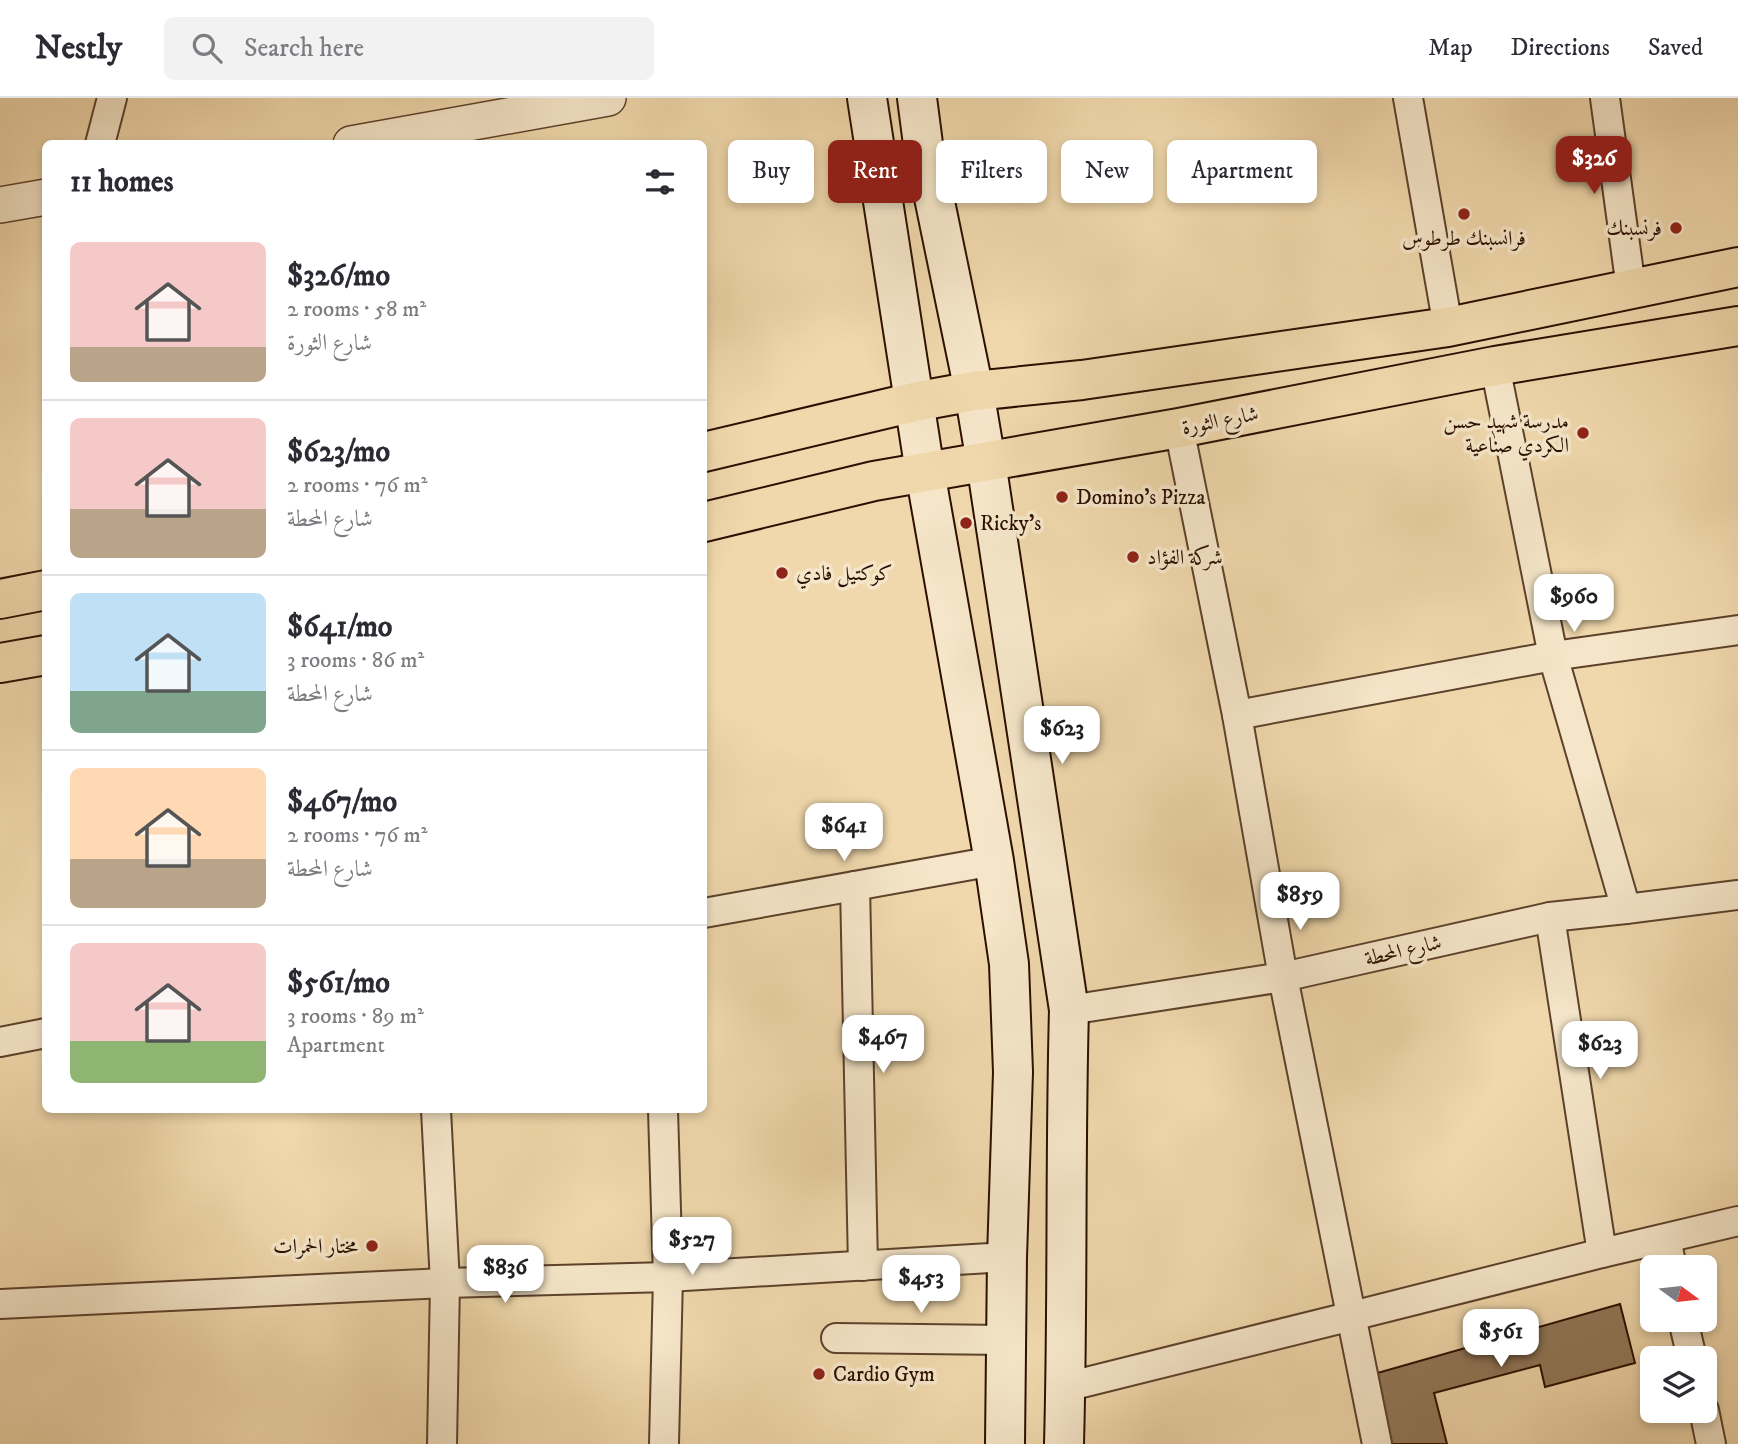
<!DOCTYPE html>
<html lang="en">
<head>
<meta charset="utf-8">
<style>
	:root { --surface:#fff; --page:#f2f2f3; --text:#2b2b33; --muted:#7c7c81; --line:#e1e1e2; --accent:#8f2418 }
	body { margin:0; font-family:"IM FELL DW Pica",Amiri,serif; background:var(--page); color:var(--text); height:100vh; display:flex; flex-direction:column; font-size:26px; white-space:nowrap }
	* { box-sizing:border-box; margin:0 }
	p { font-size:23px; color:var(--muted) }
	.icon { flex:none; width:38px; height:38px; fill:none; stroke:currentColor; stroke-width:2; stroke-linecap:round; stroke-linejoin:round }
	.map { position:relative; flex:1; overflow:hidden }
	.panel { position:absolute; left:42px; top:42px; width:665px; height:973px; display:flex; flex-direction:column; background:var(--surface); border-radius:10px; box-shadow:0 4px 10px #0003 }
	.panel>* { flex:none }
	.banner { position:absolute; left:728px; top:42px; width:665px; height:63px; display:flex; gap:14px }
	.needle { width:46px; rotate:105deg }
	.buttons { position:absolute; left:1640px; top:1157px; display:grid; gap:14px }
	.buttons a { display:grid; place-items:center; width:77px; height:77px; border-radius:10px; background:var(--surface); box-shadow:0 4px 10px #0003; font-size:35px }
	.price { position:absolute; translate:-50% -60px; padding:0 16px; border-radius:14px; background:#fff; color:#222; font-size:23px; line-height:46px; filter:drop-shadow(0 2px 4px #0008) }
	.price::after { content:''; position:absolute; left:50%; top:42px; width:21px; height:16px; margin-left:-10px; background:inherit; clip-path:polygon(0 0,100% 0,50% 100%) }
	.price.current { background:var(--accent); color:#fff }
	ul { padding:0; list-style:none }
	li { display:flex; align-items:center; gap:21px; height:175px; padding:0 28px }
	li+li { border-top:2px solid var(--line) }
	li span { display:grid; place-items:center; flex:none; width:196px; height:140px; border-radius:10px; color:#555 }
	li>.icon { margin-inline-start:auto }
	span .icon { width:84px; height:84px; fill:#fffc; stroke-width:1 }
	li b { font-size:30px }
	h2 { display:flex; justify-content:space-between; align-items:center; height:84px; padding:0 28px; font-size:30px }
	.pill { padding:0 24px; border-radius:10px; background:var(--surface); box-shadow:0 4px 10px #0003; font-size:24px; line-height:63px }
	.pill.current { background:var(--accent); color:#fff }
	header { display:flex; align-items:center; gap:42px; box-sizing:border-box; height:98px; padding:0 35px; background:var(--surface); border-bottom:2px solid var(--line) }
	header strong { font-size:33px }
	nav { display:flex; gap:38px; margin-inline-start:auto; font-size:24px }
	.search { width:490px; height:63px; background:var(--page); display:flex; align-items:center; gap:18px; box-sizing:border-box; padding:0 24px; border-radius:10px; color:var(--muted); font-size:26px }
	.map>svg:first-child { display:block }
	.building { fill:#927859; stroke:#2c0f00; stroke-width:2 }
	.lines { fill:none; stroke-linecap:round; stroke-linejoin:round }
	.minor-casing { stroke:#5d412b; stroke-width:32 }
	.tertiary-casing { stroke:#5d412b; stroke-width:38 }
	.secondary-casing { stroke:#2c0f00; stroke-width:42 }
	.primary-casing { stroke:#2c0f00; stroke-width:42 }
	.minor { stroke:#f5e6c9; stroke-width:28 }
	.tertiary { stroke:#f5e6c9; stroke-width:35 }
	.secondary { stroke:#f5e6c9; stroke-width:38 }
	.primary { stroke:#f0d8ac; stroke-width:38 }
	.poi-dot { fill:#8f2418; stroke:#f5e6c9; stroke-width:2.5 }
	.labels { text-anchor:middle; stroke-width:7; stroke-linejoin:round; paint-order:stroke }
	.poi-label { font-size:21px; fill:#2c0f00; stroke:#f5e6c9; text-anchor:start }
	.street-label { font-size:21px; fill:#2c0f00; stroke:#f5e6c9 }
</style>
</head>
<body>
<header>
<strong>Nestly</strong>
<div class="search"><svg class="icon" aria-label="search" viewBox="0 0 24 24"><circle cx="10" cy="10" r="6"/><path d="M15 15l6 6"/></svg>Search here</div>
<nav><a>Map</a><a>Directions</a><a>Saved</a></nav>
</header>
<div class="map">
<svg width="1738" height="1346" viewBox="0 0 1738 1346">
	<rect width="100%" height="100%" fill="#f0d8ac"/>
	<filter id="stains"><feTurbulence type="fractalNoise" baseFrequency=".00286" numOctaves="4"/><feColorMatrix values="0 0 0 0 .2 0 0 0 0 .09 0 0 0 0 .02 0 0 0 .5 -.17"/></filter>
	<radialGradient id="worn" r=".72"><stop offset=".6" stop-color="#630" stop-opacity="0"/><stop offset="1" stop-color="#630" stop-opacity=".3"/></radialGradient>
	<polygon class="building" points="1620,1206 1635,1265 1545,1289 1540,1267 1434,1295 1447,1346 1392,1346 1374,1276"/>
	<g class="lines">
		<g class="minor-casing">
			<g id="minor">
				<polyline points="1408,0 1448,229"/>
				<polyline points="1605,0 1631,190"/>
				<polyline points="100,46 112,0"/>
				<polyline points="1495,268 1553,558 1626,811"/>
				<polyline points="1179,330 1237,617 1283,879 1377,1346"/>
				<polyline points="1237,617 1553,558 1738,532"/>
				<polyline points="855,788 863,1168"/>
				<polyline points="704,815 994,763"/>
				<polyline points="1550,819 1602,1155"/>
				<polyline points="1069,912 1283,879 1550,819 1626,811 1738,797"/>
				<polyline points="0,944 46,935"/>
				<polyline points="436,1012 445,1185 442,1346"/>
				<polyline points="663,1012 668,1179 664,1346"/>
				<polyline points="1666,1141 1672,1169"/>
				<polyline points="0,1206 445,1185 668,1179 1007,1159"/>
				<polyline points="1683,1222 1692,1260"/>
				<polyline points="836,1240 1006,1242"/>
				<polyline points="1066,1289 1352,1218 1602,1155 1738,1123"/>
				<polyline points="1704,1312 1711,1346"/>
			</g>
		</g>
		<g class="tertiary-casing">
			<g id="tertiary">
				<polyline points="351,46 608,0"/>
				<polyline points="0,107 46,99"/>
			</g>
		</g>
		<g class="secondary-casing">
			<g id="secondary">
				<polyline points="867,0 925,374 994,763 1009,866 1013,974 1007,1159 1005,1346"/>
				<path d="M917,0L923,46L974,293L986,364L1069,912C1065,1057 1068,1201 1064,1346"/>
			</g>
		</g>
		<g class="primary-casing">
			<g id="primary">
				<polyline points="704,354 914,304 974,293 1082,282 1448,229 1738,169"/>
				<polyline points="704,424 874,383 1179,330 1495,268 1738,228"/>
				<polyline points="0,501 46,492"/>
				<polyline points="0,565 46,557"/>
			</g>
		</g>
		<use href="#minor" class="minor"/>
		<use href="#tertiary" class="tertiary"/>
		<use href="#secondary" class="secondary"/>
		<use href="#primary" class="primary"/>
	</g>
	<g class="poi-dot">
		<circle cx="1464" cy="116" r="7"/>
		<circle cx="1676" cy="130" r="7"/>
		<circle cx="1583" cy="335" r="7"/>
		<circle cx="1062" cy="399" r="7"/>
		<circle cx="966" cy="425" r="7"/>
		<circle cx="1133" cy="459" r="7"/>
		<circle cx="782" cy="475" r="7"/>
		<circle cx="372" cy="1148" r="7"/>
		<circle cx="819" cy="1276" r="7"/>
	</g>
	<g class="labels">
		<g class="poi-label">
			<text x="1662" y="137" text-anchor="end">فرنسبنك</text>
			<text x="1464" y="147" text-anchor="middle">فرانسبنك طرطوس</text>
			<text x="1569" y="330" text-anchor="end">مدرسة شهيد حسن<tspan x="1569" dy="24">الكردي صناعية</tspan></text>
			<text x="1076" y="406">Domino's Pizza</text>
			<text x="980" y="432">Ricky’s</text>
			<text x="1147" y="466">شركة الفؤاد</text>
			<text x="796" y="482">كوكتيل فادي</text>
			<text x="358" y="1155" text-anchor="end">مختار الحمرات</text>
			<text x="833" y="1283">Cardio Gym</text>
		</g>
		<g class="street-label">
			<text transform="translate(1220 322) rotate(-11)" y="7">شارع الثورة</text>
			<text transform="translate(1403 852) rotate(-13)" y="7">شارع المحطة</text>
		</g>
	</g>
	<rect width="100%" height="100%" filter="url(#stains)"/>
	<rect width="100%" height="100%" fill="url(#worn)"/>
</svg>
<div class="buttons">
<a><svg class="needle" viewBox="-14 -14 28 28"><path d="M0-13l5 13h-10z" fill="#e53935"/><path d="M0 13l5-13h-10z" fill="#7c7c81"/></svg></a>
<a><svg class="icon" aria-label="layers" viewBox="0 0 24 24"><path d="M12 4l9 5-9 5-9-5zM3 14l9 5 9-5"/></svg></a>
</div>
<b class="price current" style="left:1594px;top:98px">$326</b>
<b class="price" style="left:1574px;top:536px">$960</b>
<b class="price" style="left:1062px;top:668px">$623</b>
<b class="price" style="left:844px;top:765px">$641</b>
<b class="price" style="left:1300px;top:834px">$859</b>
<b class="price" style="left:883px;top:977px">$467</b>
<b class="price" style="left:1600px;top:983px">$623</b>
<b class="price" style="left:692px;top:1179px">$527</b>
<b class="price" style="left:505px;top:1207px">$836</b>
<b class="price" style="left:921px;top:1217px">$453</b>
<b class="price" style="left:1501px;top:1271px">$561</b>
<div class="banner">
<a class="pill">Buy</a>
<a class="pill current">Rent</a>
<a class="pill">Filters</a>
<a class="pill">New</a>
<a class="pill">Apartment</a>
</div>
<section class="panel">
<h2>11 homes<svg class="icon" aria-label="filters" viewBox="0 0 24 24"><path d="M4 7h16M4 17h16"/><circle cx="9" cy="7" r="2"/><circle cx="15" cy="17" r="2"/></svg></h2>
<ul>
<li><span style="background:linear-gradient(#f6c9c9 75%,#b9a48a 0)"><svg class="icon" aria-label="home" viewBox="0 0 24 24"><path d="M3 11l9-7 9 7M6 9v11h12V9"/></svg></span><div><b>$326/mo</b><p>2 rooms · 58 m²</p><p>شارع الثورة</p></div></li>
<li><span style="background:linear-gradient(#f6c9c9 65%,#b9a48a 0)"><svg class="icon" aria-label="home" viewBox="0 0 24 24"><path d="M3 11l9-7 9 7M6 9v11h12V9"/></svg></span><div><b>$623/mo</b><p>2 rooms · 76 m²</p><p>شارع المحطة</p></div></li>
<li><span style="background:linear-gradient(#bfe0f5 70%,#7fa58c 0)"><svg class="icon" aria-label="home" viewBox="0 0 24 24"><path d="M3 11l9-7 9 7M6 9v11h12V9"/></svg></span><div><b>$641/mo</b><p>3 rooms · 86 m²</p><p>شارع المحطة</p></div></li>
<li><span style="background:linear-gradient(#ffd9b3 65%,#b9a48a 0)"><svg class="icon" aria-label="home" viewBox="0 0 24 24"><path d="M3 11l9-7 9 7M6 9v11h12V9"/></svg></span><div><b>$467/mo</b><p>2 rooms · 76 m²</p><p>شارع المحطة</p></div></li>
<li><span style="background:linear-gradient(#f6c9c9 70%,#8fb573 0)"><svg class="icon" aria-label="home" viewBox="0 0 24 24"><path d="M3 11l9-7 9 7M6 9v11h12V9"/></svg></span><div><b>$561/mo</b><p>3 rooms · 89 m²</p><p>Apartment</p></div></li>
</ul>
</section>
</div>
</body>
</html>
